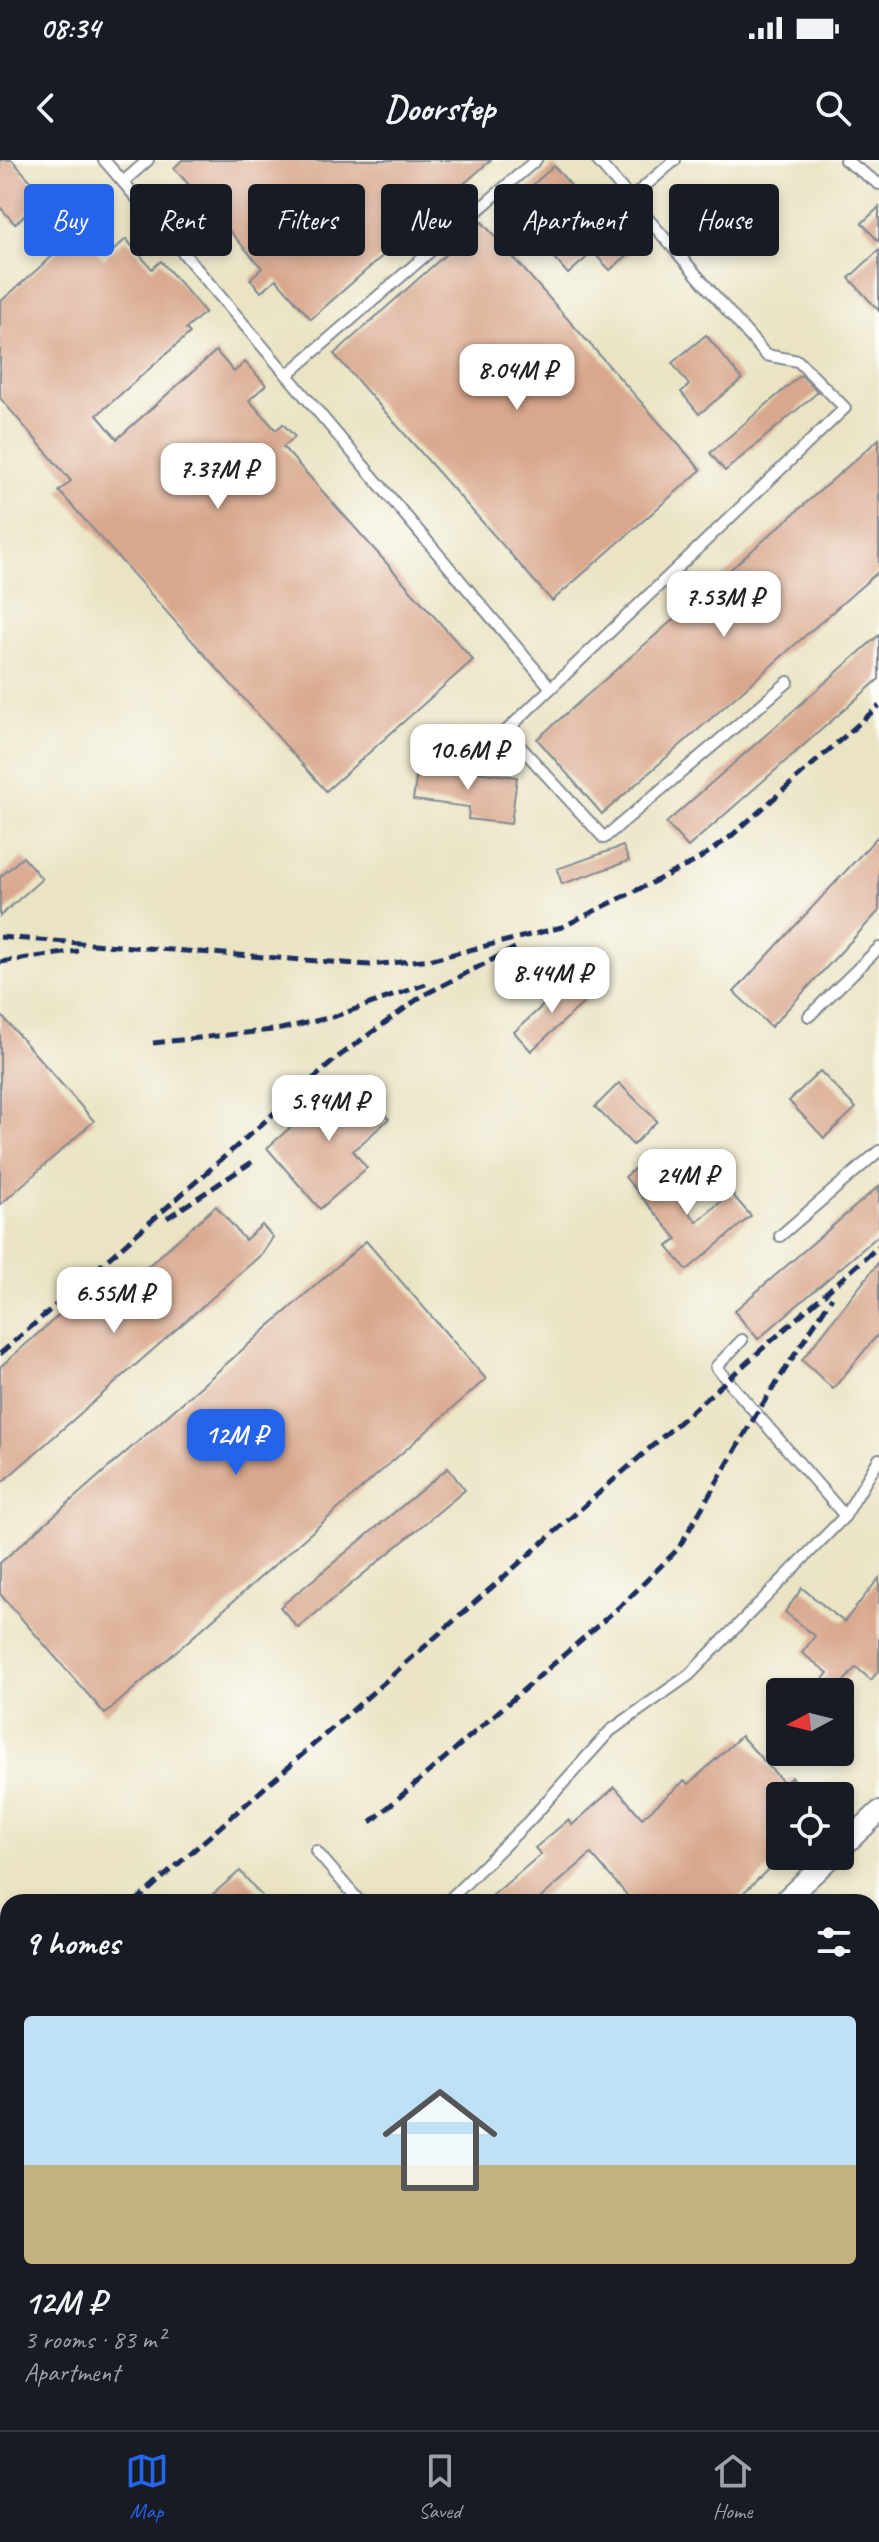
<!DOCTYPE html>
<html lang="en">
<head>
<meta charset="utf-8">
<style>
	:root { --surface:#171b24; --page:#20242c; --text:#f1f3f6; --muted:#9ea1a6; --line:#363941; --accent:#2563eb }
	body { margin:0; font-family:Caveat,sans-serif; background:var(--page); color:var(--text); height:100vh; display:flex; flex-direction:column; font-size:30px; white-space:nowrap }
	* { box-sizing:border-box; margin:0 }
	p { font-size:26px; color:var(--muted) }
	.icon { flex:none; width:44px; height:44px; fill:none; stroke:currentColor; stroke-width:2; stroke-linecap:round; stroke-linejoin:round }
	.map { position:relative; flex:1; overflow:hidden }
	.panel { position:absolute; left:0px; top:1734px; width:880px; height:536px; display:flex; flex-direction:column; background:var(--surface); border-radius:24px 24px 0 0; box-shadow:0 4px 12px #0003 }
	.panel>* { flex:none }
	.banner { position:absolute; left:24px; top:24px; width:832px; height:72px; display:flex; gap:16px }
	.needle { width:52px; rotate:263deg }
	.controls { position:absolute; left:766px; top:1518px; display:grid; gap:16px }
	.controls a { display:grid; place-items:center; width:88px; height:88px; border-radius:8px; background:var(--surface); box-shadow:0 4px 12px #0003; font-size:40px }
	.price { position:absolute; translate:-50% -68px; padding:0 18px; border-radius:16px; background:#fff; color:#222; font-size:26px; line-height:52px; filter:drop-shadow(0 2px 4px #0008) }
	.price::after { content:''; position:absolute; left:50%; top:48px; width:24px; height:18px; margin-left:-12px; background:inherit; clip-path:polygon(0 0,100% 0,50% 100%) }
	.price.selected { background:var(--accent); color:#fff }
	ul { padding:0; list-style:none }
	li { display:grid; align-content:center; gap:16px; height:424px; padding:0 24px }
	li+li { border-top:2px solid var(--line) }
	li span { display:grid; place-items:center; height:248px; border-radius:8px; color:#555 }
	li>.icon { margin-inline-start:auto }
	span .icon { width:144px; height:144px; fill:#fffc; stroke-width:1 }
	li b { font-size:34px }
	h2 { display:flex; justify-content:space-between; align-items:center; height:96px; padding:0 24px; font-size:34px }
	.pill { padding:0 28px; border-radius:8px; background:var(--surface); box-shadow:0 4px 12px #0003; font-size:28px; line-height:72px }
	.pill.selected { background:var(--accent); color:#fff }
	.status { display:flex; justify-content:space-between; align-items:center; height:56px; padding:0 40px; background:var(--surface); direction:ltr }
	.status svg { height:22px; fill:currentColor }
	header { display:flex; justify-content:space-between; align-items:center; height:104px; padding:0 24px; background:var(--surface); font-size:36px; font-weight:600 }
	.tab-bar { display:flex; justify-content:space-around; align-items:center; height:112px; border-top:2px solid var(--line); background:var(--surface); font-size:22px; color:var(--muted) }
	.tab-bar a { display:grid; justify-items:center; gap:4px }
	.tab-bar .selected { color:var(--accent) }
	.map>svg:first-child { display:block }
	.building { fill:#d9a78d }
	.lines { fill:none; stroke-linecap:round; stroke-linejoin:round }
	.service-casing { stroke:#828a91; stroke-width:14 }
	.minor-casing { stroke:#828a91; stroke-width:24 }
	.service { stroke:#fff; stroke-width:10 }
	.minor { stroke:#fff; stroke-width:20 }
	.rail { stroke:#1b2f5e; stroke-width:5; stroke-dasharray:12 6; stroke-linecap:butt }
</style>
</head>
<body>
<div class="status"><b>08:34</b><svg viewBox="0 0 49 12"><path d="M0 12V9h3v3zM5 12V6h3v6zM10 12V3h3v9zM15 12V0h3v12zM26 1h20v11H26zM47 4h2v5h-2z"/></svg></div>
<header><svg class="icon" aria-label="back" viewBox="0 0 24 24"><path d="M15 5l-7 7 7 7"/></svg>Doorstep<svg class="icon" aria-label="search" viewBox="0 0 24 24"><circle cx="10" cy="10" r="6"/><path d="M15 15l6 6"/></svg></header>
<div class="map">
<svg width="879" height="2270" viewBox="0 0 879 2270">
	<rect width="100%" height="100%" fill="#fdfcf7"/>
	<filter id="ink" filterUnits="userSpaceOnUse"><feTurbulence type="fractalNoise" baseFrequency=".0125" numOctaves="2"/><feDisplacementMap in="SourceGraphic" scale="16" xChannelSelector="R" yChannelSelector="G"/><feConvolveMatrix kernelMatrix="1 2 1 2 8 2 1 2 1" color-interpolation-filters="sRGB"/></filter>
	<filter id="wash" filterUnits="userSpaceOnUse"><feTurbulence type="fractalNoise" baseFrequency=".006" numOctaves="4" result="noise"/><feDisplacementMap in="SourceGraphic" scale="32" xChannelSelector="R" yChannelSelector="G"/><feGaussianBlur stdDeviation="1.8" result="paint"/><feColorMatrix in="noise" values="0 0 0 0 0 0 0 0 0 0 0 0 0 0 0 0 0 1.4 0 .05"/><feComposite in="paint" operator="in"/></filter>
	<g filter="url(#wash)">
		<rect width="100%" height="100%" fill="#eae4c4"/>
		<g id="blocks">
			<g class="building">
				<polygon points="0,0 12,0 45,37 15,64 0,47"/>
				<polygon points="182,0 491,0 311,159 276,119 261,132 250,119 262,108 174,8"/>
				<polygon points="554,6 630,93 610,110 593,92 568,114 509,46"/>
				<polygon points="879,47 879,82 862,63"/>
				<polygon points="482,62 701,310 552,441 334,194"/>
				<polygon points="80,72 104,99 126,79 152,109 161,101 205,152 186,169 190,173 97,255 117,279 216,191 234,212 245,202 266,225 249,240 276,270 283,264 295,277 283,287 473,500 326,631 59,331 71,321 0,238 0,142"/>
				<polygon points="879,90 879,151 849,118"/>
				<polygon points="706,175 742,219 699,254 681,232 689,225 672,203"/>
				<polygon points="801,215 818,232 725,311 710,293"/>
				<polygon points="879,279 879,411 602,654 537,579"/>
				<polygon points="879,475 879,519 688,687 666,663"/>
				<polygon points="418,605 517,617 511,664 468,659 469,647 413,640"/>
				<polygon points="879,675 879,751 771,867 734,832"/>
				<polygon points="623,686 629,701 562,724 557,709"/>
				<polygon points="23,697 42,719 0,756 0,717"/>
				<polygon points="572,819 589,838 531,891 514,872"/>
				<polygon points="0,854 94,961 0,1045"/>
				<polygon points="820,911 856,948 824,978 789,941"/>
				<polygon points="345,919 366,943 371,939 389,959 353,991 367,1008 320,1049 267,988"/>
				<polygon points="619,923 657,961 633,985 595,947"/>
				<polygon points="644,1000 697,1062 731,1033 751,1056 687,1110 667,1087 677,1079 625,1017"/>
				<polygon points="879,1026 879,1075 758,1179 734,1151"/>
				<polygon points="216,1046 245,1080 262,1065 273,1077 262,1094 0,1324 0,1207 92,1126 106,1143"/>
				<polygon points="366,1081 486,1219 105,1554 0,1434 0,1403"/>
				<polygon points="879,1102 879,1173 833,1229 802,1200"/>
				<polygon points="448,1308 465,1330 298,1468 280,1447"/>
				<polygon points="879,1418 879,1510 871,1520 856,1507 835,1532 812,1532 828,1513 802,1493 815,1476 785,1452 802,1428 844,1462"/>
				<polygon points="741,1576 784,1623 792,1617 810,1636 780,1636 780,1698 734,1742 633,1742 591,1694 536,1742 485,1742 541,1694 535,1688 568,1660 572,1665 615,1627 642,1658 684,1621 689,1624"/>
				<polygon points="240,1711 267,1742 220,1742 213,1734"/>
			</g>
		</g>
	</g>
	<g filter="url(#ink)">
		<use href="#blocks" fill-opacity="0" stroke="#828a91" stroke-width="2"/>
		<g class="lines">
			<g class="service-casing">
				<g id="service">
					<polyline points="104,0 123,22 148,0"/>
					<polyline points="536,0 287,215 551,528"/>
					<polyline points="597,0 766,195 798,201 845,248 506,571 604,678 788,522"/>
					<polyline points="845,0 879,24"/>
					<polyline points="123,22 287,215"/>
					<polyline points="630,39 675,0"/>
					<polyline points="809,856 879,788"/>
					<polyline points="780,1076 879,991"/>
					<polyline points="742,1180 716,1207 845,1356"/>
					<polyline points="316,1691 360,1742"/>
					<polyline points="447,1742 529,1661 610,1571 689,1515 845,1356 879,1299"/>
					<polyline points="0,2018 8,2029"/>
					<polyline points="0,2228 8,2220"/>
				</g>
			</g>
			<g class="minor-casing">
				<g id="minor">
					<polyline points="840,1689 879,1652"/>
					<polyline points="783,1742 832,1696"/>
					<polyline points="872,2221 879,2229"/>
					<polyline points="199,2270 208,2262"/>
				</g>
			</g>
			<use href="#service" class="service"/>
			<use href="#minor" class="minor"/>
			<g class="rail">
				<polyline points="0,777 370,805 433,799 562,767 696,701 729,678 879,546"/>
				<polyline points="0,802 78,791"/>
				<polyline points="153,883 281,869 336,856 426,824"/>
				<polyline points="167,1058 252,1002"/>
				<polyline points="0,1194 338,897 422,836 515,788"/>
				<polyline points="371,1662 626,1441 678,1389 757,1253 832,1137"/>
				<polyline points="135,1742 879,1086"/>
				<polyline points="0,1861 8,1854"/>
			</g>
		</g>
	</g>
</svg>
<div class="controls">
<a><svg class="needle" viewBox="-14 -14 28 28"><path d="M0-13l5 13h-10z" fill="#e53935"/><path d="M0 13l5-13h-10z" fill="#9ea1a6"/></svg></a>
<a><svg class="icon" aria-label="locate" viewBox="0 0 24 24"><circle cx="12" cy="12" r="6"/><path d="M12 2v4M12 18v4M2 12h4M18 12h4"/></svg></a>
</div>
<b class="price" style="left:517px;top:252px">8.04M ₽</b>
<b class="price" style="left:218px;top:351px">7.37M ₽</b>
<b class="price" style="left:724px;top:479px">7.53M ₽</b>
<b class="price" style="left:468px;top:632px">10.6M ₽</b>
<b class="price" style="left:552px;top:855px">8.44M ₽</b>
<b class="price" style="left:329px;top:983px">5.94M ₽</b>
<b class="price" style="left:687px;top:1057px">24M ₽</b>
<b class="price" style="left:114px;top:1175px">6.55M ₽</b>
<b class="price selected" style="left:236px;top:1317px">12M ₽</b>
<div class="banner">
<a class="pill selected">Buy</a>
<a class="pill">Rent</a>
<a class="pill">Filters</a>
<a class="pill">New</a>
<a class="pill">Apartment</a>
<a class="pill">House</a>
</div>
<section class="panel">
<h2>9 homes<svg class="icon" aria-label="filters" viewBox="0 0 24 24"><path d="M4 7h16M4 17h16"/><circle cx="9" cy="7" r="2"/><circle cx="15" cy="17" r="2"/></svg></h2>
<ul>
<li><span style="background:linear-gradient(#bfe0f5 60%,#c2b280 0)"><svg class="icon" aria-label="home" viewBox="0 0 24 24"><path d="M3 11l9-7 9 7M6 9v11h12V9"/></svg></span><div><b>12M ₽</b><p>3 rooms · 83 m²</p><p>Apartment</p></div></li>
</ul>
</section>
</div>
<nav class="tab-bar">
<a class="selected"><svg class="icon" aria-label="map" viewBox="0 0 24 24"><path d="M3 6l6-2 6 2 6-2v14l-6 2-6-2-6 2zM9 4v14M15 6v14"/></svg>Map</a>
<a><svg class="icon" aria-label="saved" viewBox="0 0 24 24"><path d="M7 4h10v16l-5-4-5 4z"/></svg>Saved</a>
<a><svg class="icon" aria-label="home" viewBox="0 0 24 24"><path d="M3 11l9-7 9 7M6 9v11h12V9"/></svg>Home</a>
</nav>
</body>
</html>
